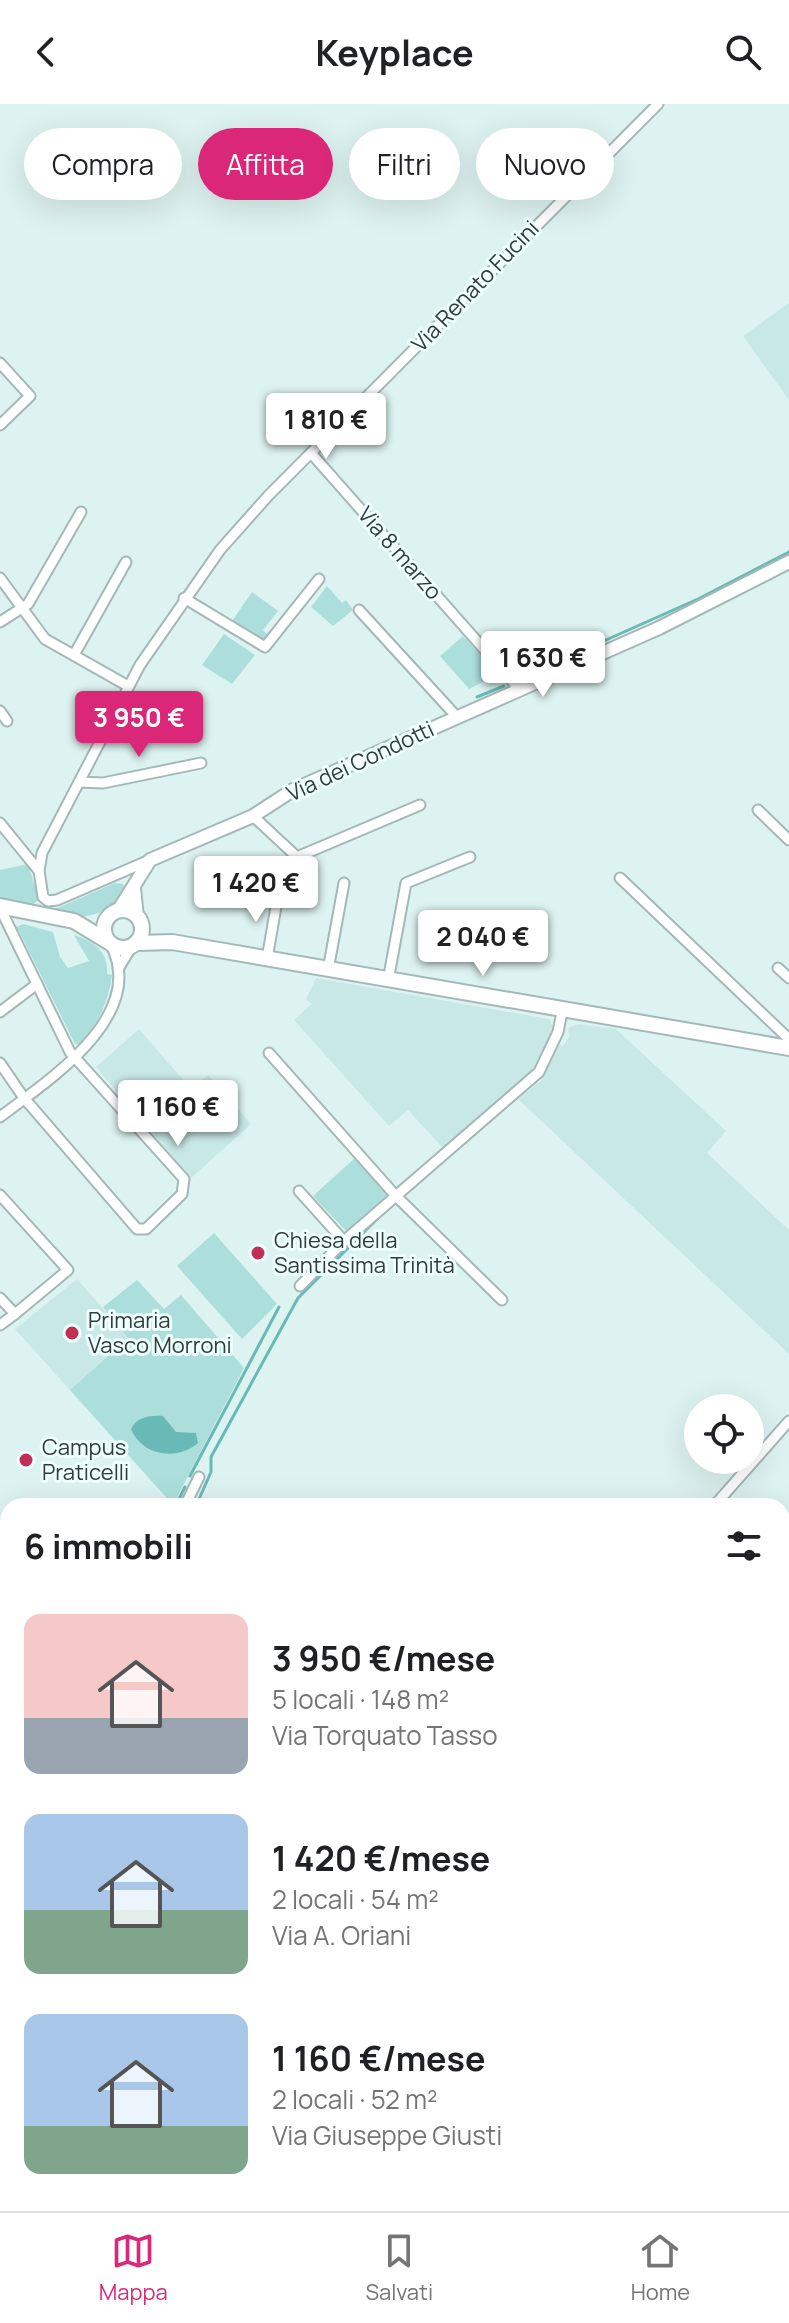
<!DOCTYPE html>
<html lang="it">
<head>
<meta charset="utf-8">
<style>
	:root { --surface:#fff; --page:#f6f6f6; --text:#202124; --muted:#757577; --line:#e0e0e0; --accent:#db2777 }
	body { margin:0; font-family:Manrope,sans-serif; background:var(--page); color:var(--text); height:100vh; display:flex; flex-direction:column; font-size:30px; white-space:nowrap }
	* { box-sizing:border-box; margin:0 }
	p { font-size:26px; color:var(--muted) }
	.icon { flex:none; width:44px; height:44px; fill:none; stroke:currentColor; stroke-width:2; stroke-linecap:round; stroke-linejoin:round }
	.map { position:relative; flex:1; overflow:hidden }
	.details { position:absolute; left:0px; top:1394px; width:790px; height:714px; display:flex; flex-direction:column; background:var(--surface); border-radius:24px 24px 0 0; box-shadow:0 8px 32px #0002 }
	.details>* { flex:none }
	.guide { position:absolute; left:24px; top:24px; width:742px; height:72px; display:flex; gap:16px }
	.controls { position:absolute; left:684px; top:1290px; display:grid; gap:16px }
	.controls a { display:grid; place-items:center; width:80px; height:80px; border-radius:50%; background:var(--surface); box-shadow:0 8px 32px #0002; font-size:40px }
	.price { position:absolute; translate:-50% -68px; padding:0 18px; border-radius:8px; background:#fff; color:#222; font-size:26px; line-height:52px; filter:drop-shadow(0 2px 4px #0008) }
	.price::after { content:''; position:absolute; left:50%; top:48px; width:24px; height:18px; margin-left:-12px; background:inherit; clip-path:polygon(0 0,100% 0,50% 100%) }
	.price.on { background:var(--accent); color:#fff }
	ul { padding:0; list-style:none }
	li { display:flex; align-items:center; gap:24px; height:200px; padding:0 24px }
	li span { display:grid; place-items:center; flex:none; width:224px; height:160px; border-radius:16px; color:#555 }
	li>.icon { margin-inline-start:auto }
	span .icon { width:96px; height:96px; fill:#fffc; stroke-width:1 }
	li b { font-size:34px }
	h2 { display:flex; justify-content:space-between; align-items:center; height:96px; padding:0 24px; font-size:34px }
	.pill { padding:0 28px; border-radius:36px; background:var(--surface); box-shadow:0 8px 32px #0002; font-size:28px; line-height:72px }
	.pill.on { background:var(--accent); color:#fff }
	header { display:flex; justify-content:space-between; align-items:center; height:104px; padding:0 24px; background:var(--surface); font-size:36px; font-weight:700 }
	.menu { display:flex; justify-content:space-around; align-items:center; height:112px; border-top:2px solid var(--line); background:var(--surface); font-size:22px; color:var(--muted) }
	.menu a { display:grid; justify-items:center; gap:4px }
	.menu .on { color:var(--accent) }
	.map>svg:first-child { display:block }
	.built { fill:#c8e8e6 }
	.green { fill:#acdfdb }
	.water { fill:#69bab6 }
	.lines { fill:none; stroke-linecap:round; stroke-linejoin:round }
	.stream { stroke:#69bab6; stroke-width:3 }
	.minor-casing { stroke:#a4b9b7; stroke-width:13 }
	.tertiary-casing { stroke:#a4b9b7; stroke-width:16 }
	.secondary-casing { stroke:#a4b9b7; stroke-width:18 }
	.minor { stroke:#fff; stroke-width:9 }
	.tertiary { stroke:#fff; stroke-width:12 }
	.secondary { stroke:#fff; stroke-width:14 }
	.poi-dot { fill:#c03054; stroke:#edfffe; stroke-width:3 }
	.labels { text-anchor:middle; stroke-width:6; stroke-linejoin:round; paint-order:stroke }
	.street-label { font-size:22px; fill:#333c3b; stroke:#edfffe }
	.poi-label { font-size:22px; fill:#333c3b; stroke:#edfffe; text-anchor:start }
</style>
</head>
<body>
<header><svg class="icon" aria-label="back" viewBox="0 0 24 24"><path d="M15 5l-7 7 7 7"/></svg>Keyplace<svg class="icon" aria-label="search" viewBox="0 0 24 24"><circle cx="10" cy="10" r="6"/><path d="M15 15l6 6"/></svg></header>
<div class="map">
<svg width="789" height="2107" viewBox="0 0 789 2107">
	<rect width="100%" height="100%" fill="#ddf3f1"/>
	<g class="built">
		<polygon points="789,199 789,296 743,232"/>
		<polygon points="316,874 549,915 554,924 538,960 531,968 443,1044 408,1006 389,1022 294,916 312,900 306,895"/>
		<polygon points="578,920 616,925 726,1027 707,1049 789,1126 789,1250 518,995 542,976 558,941 563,942 569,933 568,924"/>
		<polygon points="139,925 191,985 208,971 251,1020 191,1074 96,963"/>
		<polygon points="77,1175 128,1233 70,1286 15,1225"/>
		<polygon points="0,1560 7,1567 8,1588 5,1752 0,1748"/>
	</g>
	<g class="green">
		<polygon points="327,482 342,499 346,496 353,506 333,522 311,503"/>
		<polygon points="252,488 278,507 263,526 268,531 263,536 232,517"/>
		<polygon points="224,530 255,551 232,580 202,561"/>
		<polygon points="463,532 498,570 469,585 440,552"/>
		<polygon points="28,760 39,796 32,801 0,796 0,766"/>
		<path d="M115,779L123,780L126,788C110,809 77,822 55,805Z"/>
		<path d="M23,820L53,828L60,853L68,864L89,857L74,831C93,837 109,847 107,870L112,871C108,900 98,919 80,941L75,940L19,827L14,828L16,823Z"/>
		<polygon points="356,1053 387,1091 346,1127 313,1092"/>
		<polygon points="214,1129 277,1200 242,1235 177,1162"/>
		<polygon points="137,1176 164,1205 181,1191 244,1264 173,1401 70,1286 128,1234 103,1203"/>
	</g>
	<path class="water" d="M163,1312L176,1328L196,1329L198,1339C177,1357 142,1352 131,1325C136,1313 151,1311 163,1312Z"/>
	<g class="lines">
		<g class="stream">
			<polyline points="523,573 698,495 789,448"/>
			<polyline points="477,593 504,582"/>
			<polyline points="190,1372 279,1203"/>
			<polyline points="176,1401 185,1383"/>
			<polyline points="196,1402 211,1368 211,1353 298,1194 378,1114"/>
			<polyline points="2,1504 8,1517"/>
			<polyline points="0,1851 8,1819"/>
			<polyline points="615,2107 623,2100"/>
		</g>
		<g class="minor-casing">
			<g id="minor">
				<polyline points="0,259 30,292 0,321"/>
				<polyline points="311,349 520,586"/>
				<polyline points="0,474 45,535 128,582"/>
				<polyline points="184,494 265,543 319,475"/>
				<polyline points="359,506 457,613"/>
				<polyline points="0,518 28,500 81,408"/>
				<polyline points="74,551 126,458"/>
				<polyline points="0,607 7,617"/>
				<polyline points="79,678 103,679 201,659"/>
				<polyline points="758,706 789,736"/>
				<polyline points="253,712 297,753 420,701"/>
				<polyline points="0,719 39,767"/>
				<polyline points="150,756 57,796 48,797 43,793 39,767 42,749 140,561 220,446 268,392 658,0"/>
				<polyline points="620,774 789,935"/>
				<polyline points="267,855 278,791"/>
				<polyline points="778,864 789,874"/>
				<polyline points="118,865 132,842"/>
				<polyline points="328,866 344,779"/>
				<polyline points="388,877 406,779 470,753"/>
				<polyline points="0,908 37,880"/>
				<polyline points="269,949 395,1091 502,1196"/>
				<polyline points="0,959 24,994 137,1125 146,1125 182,1090 184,1075 70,948 4,812"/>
				<path d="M0,1013C47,977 148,913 111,841"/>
				<polyline points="299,1087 344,1137"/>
				<polyline points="0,1091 68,1166 15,1210 0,1194"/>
				<polyline points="300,1182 344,1137 539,968 558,928 562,908"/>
				<polyline points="0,1221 15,1210"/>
				<polyline points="185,1402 199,1373"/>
				<polyline points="714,1402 789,1317"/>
				<polyline points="0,1915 8,1914"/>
				<polyline points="196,2100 203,2107"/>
				<polyline points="544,2100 551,2107"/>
				<polyline points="747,2100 755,2107"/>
				<polyline points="111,2107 114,2100"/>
			</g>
		</g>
		<g class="tertiary-casing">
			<g id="tertiary">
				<polyline points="134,784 137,813"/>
				<polyline points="118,807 150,756 253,712 293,686 659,524 789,458"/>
			</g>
		</g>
		<g class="secondary-casing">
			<g id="secondary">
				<polyline points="0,802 74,817 107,837"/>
				<circle cx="123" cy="825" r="19"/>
				<polyline points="136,839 172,838 789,944"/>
				<polyline points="0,1539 8,1548"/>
				<polyline points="670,2100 676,2107"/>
			</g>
		</g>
		<use href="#minor" class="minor"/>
		<use href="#tertiary" class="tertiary"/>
		<use href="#secondary" class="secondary"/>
	</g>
	<g class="poi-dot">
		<circle cx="258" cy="1149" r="8"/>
		<circle cx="72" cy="1229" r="8"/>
		<circle cx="26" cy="1356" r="8"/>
	</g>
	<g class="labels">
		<g class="street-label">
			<text transform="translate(475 182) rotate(-46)" y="8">Via Renato Fucini</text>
			<text transform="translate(400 449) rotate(49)" y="8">Via 8 marzo</text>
			<text transform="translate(360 657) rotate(-25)" y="8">Via dei Condotti</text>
		</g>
		<g class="poi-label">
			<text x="274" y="1144">Chiesa della<tspan x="274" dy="25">Santissima Trinità</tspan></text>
			<text x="88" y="1224">Primaria<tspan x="88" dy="25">Vasco Morroni</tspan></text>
			<text x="42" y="1351">Campus<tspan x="42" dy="25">Praticelli</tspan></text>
		</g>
	</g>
</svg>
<div class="controls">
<a><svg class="icon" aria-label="locate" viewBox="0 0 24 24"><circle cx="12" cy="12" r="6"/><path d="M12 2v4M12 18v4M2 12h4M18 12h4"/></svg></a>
</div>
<b class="price" style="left:326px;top:357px">1 810 €</b>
<b class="price" style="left:543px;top:595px">1 630 €</b>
<b class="price on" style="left:139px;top:655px">3 950 €</b>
<b class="price" style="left:256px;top:820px">1 420 €</b>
<b class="price" style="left:483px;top:874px">2 040 €</b>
<b class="price" style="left:178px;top:1044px">1 160 €</b>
<div class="guide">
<a class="pill">Compra</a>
<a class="pill on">Affitta</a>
<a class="pill">Filtri</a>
<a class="pill">Nuovo</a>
</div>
<section class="details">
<h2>6 immobili<svg class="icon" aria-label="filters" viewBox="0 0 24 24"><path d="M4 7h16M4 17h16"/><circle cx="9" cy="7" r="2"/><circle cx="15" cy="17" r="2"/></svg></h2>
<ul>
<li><span style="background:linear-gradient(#f6c9c9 65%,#9aa5b1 0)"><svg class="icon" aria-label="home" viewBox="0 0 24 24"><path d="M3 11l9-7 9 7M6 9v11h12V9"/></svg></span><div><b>3 950 €/mese</b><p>5 locali · 148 m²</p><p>Via Torquato Tasso</p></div></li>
<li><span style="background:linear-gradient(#a9c7e8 60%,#7fa58c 0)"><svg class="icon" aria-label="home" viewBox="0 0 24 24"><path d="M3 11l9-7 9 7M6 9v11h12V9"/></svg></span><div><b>1 420 €/mese</b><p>2 locali · 54 m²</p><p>Via A. Oriani</p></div></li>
<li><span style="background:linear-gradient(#a9c7e8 70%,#7fa58c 0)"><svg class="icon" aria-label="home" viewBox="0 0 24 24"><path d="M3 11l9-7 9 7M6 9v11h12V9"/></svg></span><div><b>1 160 €/mese</b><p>2 locali · 52 m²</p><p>Via Giuseppe Giusti</p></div></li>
</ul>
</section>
</div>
<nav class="menu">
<a class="on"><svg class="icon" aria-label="map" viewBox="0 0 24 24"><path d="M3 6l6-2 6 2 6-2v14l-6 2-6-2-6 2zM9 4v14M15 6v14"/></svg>Mappa</a>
<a><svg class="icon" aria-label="saved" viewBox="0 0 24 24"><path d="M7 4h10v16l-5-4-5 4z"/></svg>Salvati</a>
<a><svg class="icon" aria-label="home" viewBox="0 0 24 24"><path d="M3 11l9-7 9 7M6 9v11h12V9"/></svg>Home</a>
</nav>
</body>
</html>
